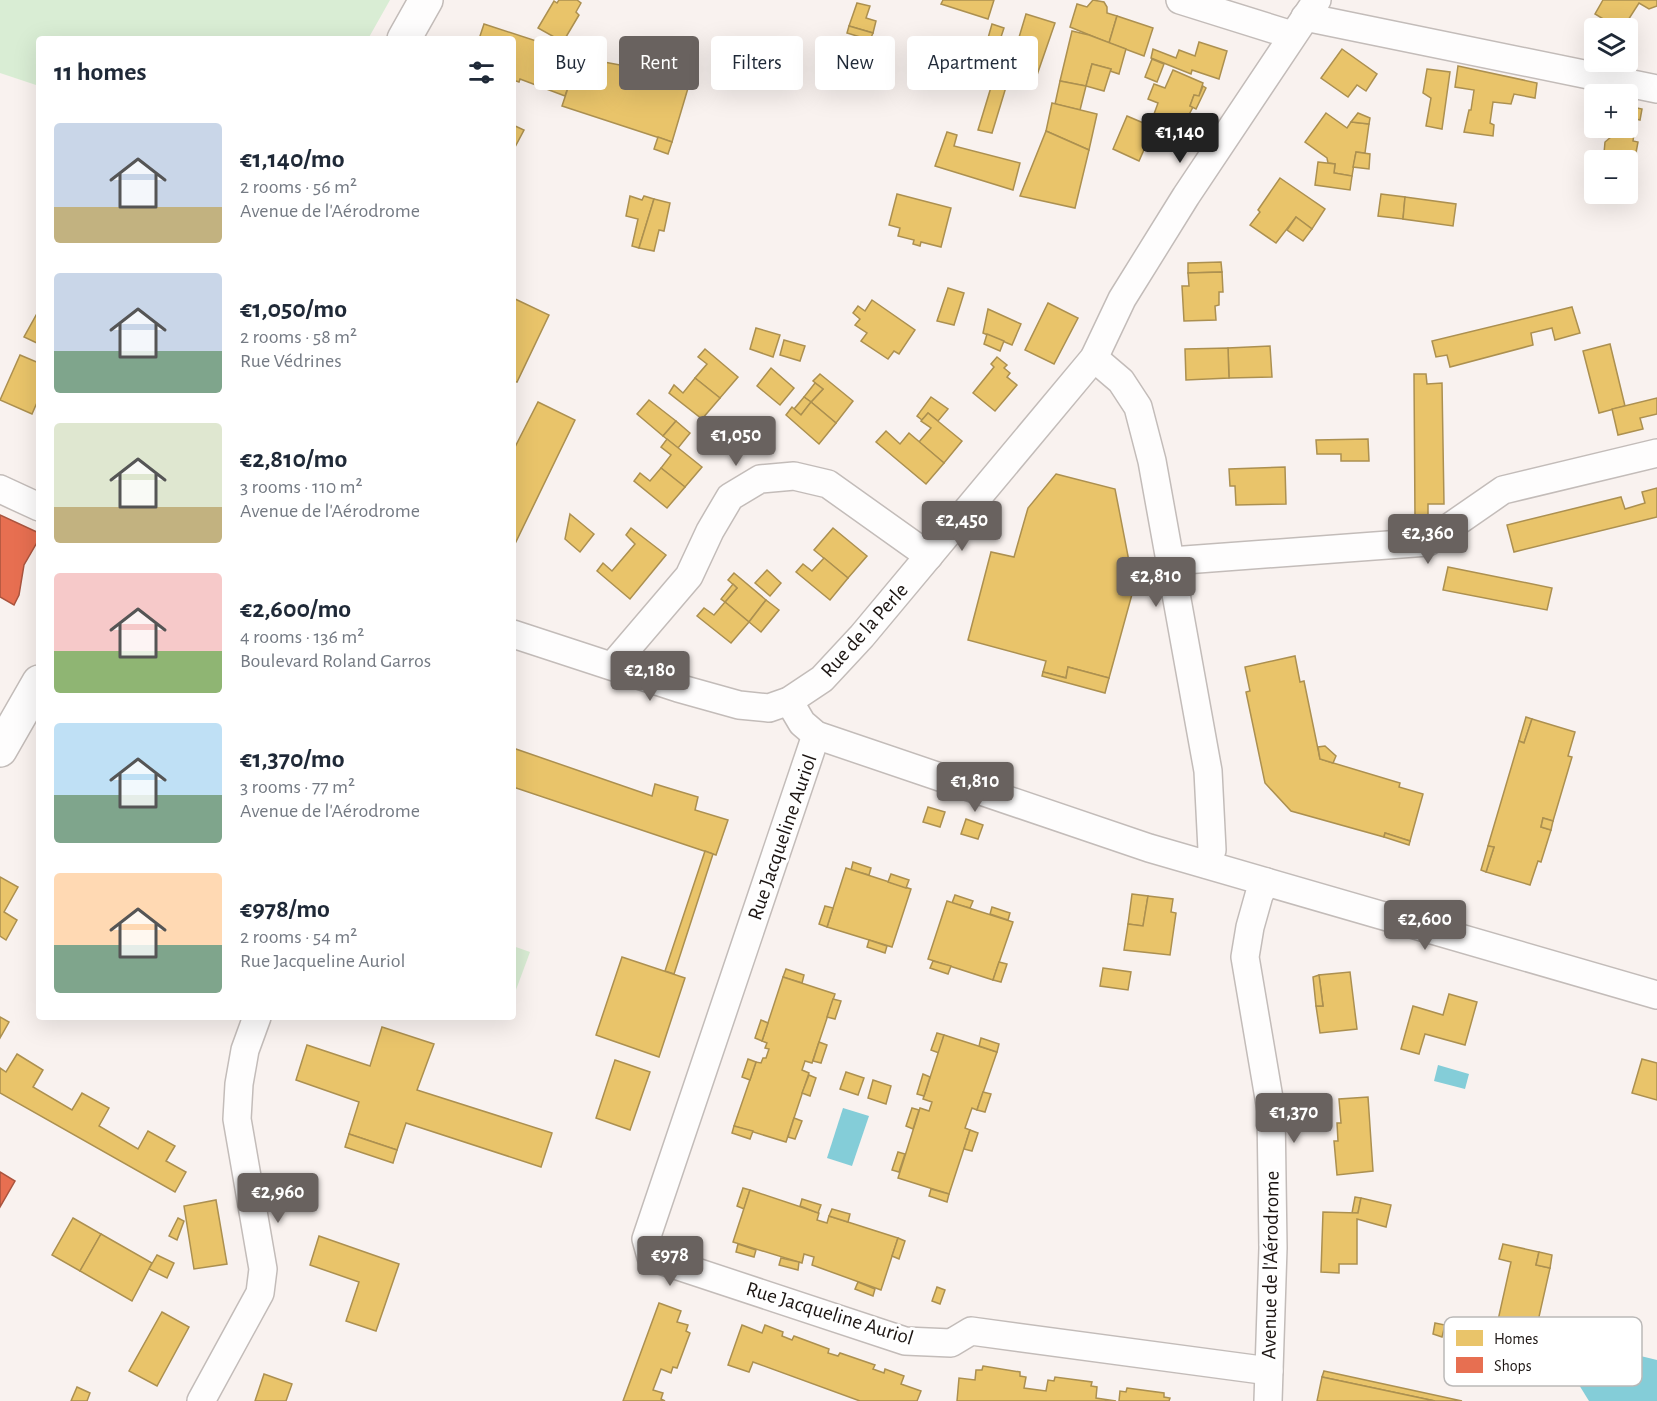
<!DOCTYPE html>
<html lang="en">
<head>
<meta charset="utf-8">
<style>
	:root { --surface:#fff; --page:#f2f2f3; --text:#1f2937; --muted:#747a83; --accent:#69625f }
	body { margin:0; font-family:"Alegreya Sans",sans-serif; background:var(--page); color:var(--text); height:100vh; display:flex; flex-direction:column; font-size:22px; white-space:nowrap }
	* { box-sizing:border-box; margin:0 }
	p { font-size:20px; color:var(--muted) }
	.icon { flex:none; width:33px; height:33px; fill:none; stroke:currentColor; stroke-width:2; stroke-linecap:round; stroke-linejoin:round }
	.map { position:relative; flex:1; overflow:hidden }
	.side { position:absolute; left:36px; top:36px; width:480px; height:984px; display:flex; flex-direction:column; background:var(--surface); border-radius:6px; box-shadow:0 6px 24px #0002 }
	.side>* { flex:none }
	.top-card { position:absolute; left:534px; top:36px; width:570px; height:54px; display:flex; gap:12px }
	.tools { position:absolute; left:1584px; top:18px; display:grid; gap:12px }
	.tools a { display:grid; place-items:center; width:54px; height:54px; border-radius:6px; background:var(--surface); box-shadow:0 6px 24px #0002; font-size:30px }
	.price { position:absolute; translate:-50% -51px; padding:0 14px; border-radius:6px; background:var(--accent); color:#fff; font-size:20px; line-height:39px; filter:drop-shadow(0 2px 3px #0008) }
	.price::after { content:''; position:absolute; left:50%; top:36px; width:18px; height:14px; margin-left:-9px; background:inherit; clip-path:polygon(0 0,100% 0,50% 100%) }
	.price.current { background:#222; color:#fff }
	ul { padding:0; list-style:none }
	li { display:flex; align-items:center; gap:18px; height:150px; padding:0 18px }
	li span { display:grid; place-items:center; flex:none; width:168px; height:120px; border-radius:6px; color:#555 }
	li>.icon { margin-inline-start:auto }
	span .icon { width:72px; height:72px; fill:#fffc; stroke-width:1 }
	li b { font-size:26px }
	h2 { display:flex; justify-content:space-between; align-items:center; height:72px; padding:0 18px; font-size:26px }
	.chip { padding:0 21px; border-radius:6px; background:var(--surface); box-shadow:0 6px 24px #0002; font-size:21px; line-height:54px }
	.chip.current { background:var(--accent); color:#fff }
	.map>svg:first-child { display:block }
	.green { fill:#d9edd4 }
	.water { fill:#84cdd8 }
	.homes { fill:#e9c46a; stroke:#ac9050; stroke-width:1.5 }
	.shops { fill:#e76f51; stroke:#aa543e; stroke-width:1.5 }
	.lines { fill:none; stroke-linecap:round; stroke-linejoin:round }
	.minor-casing { stroke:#c3bcb9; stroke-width:30 }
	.major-casing { stroke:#c3bcb9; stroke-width:36 }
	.minor { stroke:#fefdfd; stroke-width:27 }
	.major { stroke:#fefdfd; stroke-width:33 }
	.labels { text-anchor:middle; stroke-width:6; stroke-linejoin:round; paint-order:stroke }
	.street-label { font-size:21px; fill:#1c1512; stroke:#fff }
	.key { fill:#fff; stroke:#bbb9b8; stroke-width:1.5 }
	.key-label { font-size:16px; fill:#1c1512 }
</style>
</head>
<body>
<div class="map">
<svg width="1657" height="1401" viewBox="0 0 1657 1401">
	<rect width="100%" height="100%" fill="#f9f2ef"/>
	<g class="green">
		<polygon points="0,0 390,0 368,39 39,39 39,86 0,73"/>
		<polygon points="513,946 530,952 513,998"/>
	</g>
	<g class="water">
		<polygon points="1438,1065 1469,1074 1465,1089 1434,1081"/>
		<polygon points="843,1108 869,1116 852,1166 827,1158"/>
		<polygon points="1579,1341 1657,1360 1657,1401 1589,1401 1571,1372"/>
	</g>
	<g class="homes">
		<polygon points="559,0 577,0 581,3 576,12 579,15 563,42 538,28 554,1 557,3"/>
		<polygon points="943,0 994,0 988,19 941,4"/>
		<polygon points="1093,0 1104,2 1107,7 1107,13 1117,16 1109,43 1070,27 1077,4 1087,7"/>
		<polygon points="1603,0 1657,0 1657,6 1649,9 1639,3 1623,28 1618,28 1595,14"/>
		<polygon points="857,3 870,6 866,18 876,21 873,33 849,26"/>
		<polygon points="1026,14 1055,23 1037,75 1012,67 1016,55 1014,54"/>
		<polygon points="1117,16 1153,28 1144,56 1109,43"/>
		<polygon points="484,24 579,55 565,96 520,79 519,82 513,80 513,39 479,39"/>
		<polygon points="992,24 1004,28 997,49 986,45"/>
		<polygon points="849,26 873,33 870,40 847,33"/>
		<polygon points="1072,31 1089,35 1126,49 1119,74 1110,71 1111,69 1092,64 1086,86 1060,81"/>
		<polygon points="1199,42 1227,51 1219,79 1192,70 1191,74 1151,58 1153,49 1176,58 1179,50 1195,56"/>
		<polygon points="1342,49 1377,74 1366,91 1357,85 1348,97 1321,78"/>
		<polygon points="668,50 682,55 678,71 663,68"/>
		<polygon points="579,55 593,60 691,78 672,142 562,106"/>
		<polygon points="1152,59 1164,64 1157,82 1145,77"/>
		<polygon points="1092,64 1111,69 1104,91 1086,86"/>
		<polygon points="1458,66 1537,83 1535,98 1514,94 1511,104 1493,102 1490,123 1494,125 1493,136 1464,132 1469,110 1471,110 1474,90 1455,87"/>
		<polygon points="1427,69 1450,72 1442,129 1426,126 1431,98 1423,93"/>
		<polygon points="1173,70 1203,83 1199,96 1194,95 1190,106 1193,107 1183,126 1154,114 1158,103 1148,99 1154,84 1165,88"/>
		<polygon points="1060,81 1086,86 1080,110 1055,104"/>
		<polygon points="992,84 1006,87 992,133 978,130"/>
		<polygon points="1203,86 1206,88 1196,109 1190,106 1194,95 1199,96"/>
		<polygon points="1052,103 1097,114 1089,150 1046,131"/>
		<polygon points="1628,106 1642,109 1640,120 1636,119 1633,141 1638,142 1635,158 1604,153 1605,142 1612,136 1613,128 1628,128"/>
		<polygon points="1326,113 1347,128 1351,122 1369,124 1365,153 1356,152 1352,176 1334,173 1335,164 1328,163 1327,158 1305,142"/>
		<polygon points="1358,113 1370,118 1369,124 1351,122"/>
		<polygon points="1127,116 1160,130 1153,146 1147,143 1139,161 1113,149"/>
		<polygon points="513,125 524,130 515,147 513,146"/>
		<polygon points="1046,131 1089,150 1075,208 1020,196"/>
		<polygon points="947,132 957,135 954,146 1020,163 1013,190 935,166"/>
		<polygon points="658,137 672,142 668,154 654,149"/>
		<polygon points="1356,152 1370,154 1369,169 1353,167"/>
		<polygon points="1318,162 1335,164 1334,173 1352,176 1350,190 1315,185"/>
		<polygon points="1280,178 1325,209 1312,229 1296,217 1276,243 1250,225 1260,212 1258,210"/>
		<polygon points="897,194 951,208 941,247 921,242 920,246 913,244 914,240 898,236 900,228 889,225"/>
		<polygon points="1381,194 1405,197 1403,219 1378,216"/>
		<polygon points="630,196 642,200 644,196 654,199 639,248 632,246 638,219 626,216"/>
		<polygon points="1405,197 1456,204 1453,226 1403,219"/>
		<polygon points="654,199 670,203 664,231 659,230 654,251 639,248"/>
		<polygon points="1296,217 1312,229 1303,241 1287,230"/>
		<polygon points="1221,262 1222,272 1188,273 1188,263"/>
		<polygon points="1222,272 1223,292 1219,292 1219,305 1215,306 1216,320 1184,321 1182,286 1189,286 1188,273"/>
		<polygon points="948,288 964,293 954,325 937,321"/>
		<polygon points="513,298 549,315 517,382 513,381"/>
		<polygon points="872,300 915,330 899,354 894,351 888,359 861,341 867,333 855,325 860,319 853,313 858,306 865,311"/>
		<polygon points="1048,303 1078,318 1054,364 1025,350"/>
		<polygon points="1572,307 1580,333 1555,340 1552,328 1531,333 1533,345 1450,367 1447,355 1436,357 1432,341"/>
		<polygon points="988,309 1021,324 1012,345 983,333"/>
		<polygon points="39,310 39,344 24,337"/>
		<polygon points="756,328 780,335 773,357 750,349"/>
		<polygon points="987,334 1004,341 1000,351 984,344"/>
		<polygon points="784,340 805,346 800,361 780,355"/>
		<polygon points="1610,344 1625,406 1599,413 1583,351"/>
		<polygon points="1270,346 1272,377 1229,378 1228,348"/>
		<polygon points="1228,348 1229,378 1186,380 1185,349"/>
		<polygon points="705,349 738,377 720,398 695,378 707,364 698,357"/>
		<polygon points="20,355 39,363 39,398 32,414 0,400"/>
		<polygon points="997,357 1007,365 1004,368 1010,373 1007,377 1017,385 995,411 973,393 994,367 991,364"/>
		<polygon points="771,368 794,388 780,405 757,386"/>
		<polygon points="820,374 853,401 836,423 811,402 823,389 813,381"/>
		<polygon points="1414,374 1426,374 1427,384 1442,383 1444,504 1428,504 1428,518 1415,518"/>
		<polygon points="695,378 720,398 702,419 669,393 674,385 683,393"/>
		<polygon points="815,383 823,389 811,402 804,397"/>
		<polygon points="804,397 811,402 801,415 794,409"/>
		<polygon points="931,397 948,409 938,421 928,413 922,420 917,416"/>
		<polygon points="1657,398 1657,414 1640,418 1643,429 1618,435 1612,409"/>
		<polygon points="649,400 676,421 663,436 637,414"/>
		<polygon points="538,402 575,420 513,548 513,451"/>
		<polygon points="811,402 836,423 819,444 786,415 792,407 801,415"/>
		<polygon points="928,413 962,441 944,463 919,442 931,428 921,421"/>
		<polygon points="676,421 690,433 678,448 663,436"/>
		<polygon points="886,431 900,444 909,433 944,463 926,484 876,442"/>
		<polygon points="667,439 702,467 685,487 661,468 671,455 661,447"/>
		<polygon points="1368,439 1369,461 1341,461 1341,454 1317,454 1316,440"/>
		<polygon points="1285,467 1286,504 1236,505 1235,486 1230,486 1229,469"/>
		<polygon points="661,468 685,487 667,508 634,481 640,473 650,481"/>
		<polygon points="1056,474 1115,489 1134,587 1109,678 1068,667 1066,678 1043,672 1046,661 968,640 991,552 1014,557 1028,508"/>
		<polygon points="1657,488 1657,517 1514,552 1507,525 1621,497 1625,509 1645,503 1642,492"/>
		<polygon points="570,514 594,534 580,552 565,539"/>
		<polygon points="631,528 666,555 630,599 597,571 603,563 612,571 635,544 626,535"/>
		<polygon points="833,528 867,556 848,578 814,550"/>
		<polygon points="824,558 848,578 830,600 796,572 803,564 812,571"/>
		<polygon points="1448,567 1552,588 1547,610 1443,590"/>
		<polygon points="767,570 781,583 770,596 755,583"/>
		<polygon points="734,573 766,600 749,622 725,602 737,588 728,580"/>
		<polygon points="733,584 737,588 725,602 721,599"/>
		<polygon points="766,600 779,610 761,632 749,622"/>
		<polygon points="725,602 749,622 731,643 697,616 704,608 714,615"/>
		<polygon points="1295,656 1300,682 1304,681 1320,759 1400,783 1399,787 1423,794 1410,841 1385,833 1384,837 1291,811 1265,783 1246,692 1250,691 1245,667"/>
		<polygon points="1068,667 1109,678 1105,693 1042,676 1043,672 1066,678"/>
		<polygon points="1526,717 1532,719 1524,743 1519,741"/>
		<polygon points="1532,719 1575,732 1568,756 1572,757 1553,821 1543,818 1541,827 1551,830 1541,862 1538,861 1530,885 1486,872 1494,847 1488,846 1519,741 1524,743"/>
		<polygon points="1325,746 1336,756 1333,763 1320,759 1318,747"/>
		<polygon points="513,748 652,796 655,784 698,797 695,810 728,820 716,855 513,787"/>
		<polygon points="928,807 945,812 940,827 923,822"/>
		<polygon points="1543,818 1553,821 1551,830 1541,827"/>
		<polygon points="966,819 983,825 978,839 961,834"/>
		<polygon points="1385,833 1410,841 1409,845 1384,837"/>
		<polygon points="1488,846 1494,847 1486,872 1481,870"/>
		<polygon points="705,851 713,854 674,974 665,971"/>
		<polygon points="853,862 871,868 869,875 851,870"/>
		<polygon points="846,868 911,889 892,947 827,927"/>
		<polygon points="891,874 909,880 906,888 888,882"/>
		<polygon points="0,877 18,887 4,912 17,920 6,940 0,936"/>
		<polygon points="1132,894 1148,896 1143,926 1128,924"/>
		<polygon points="955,895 973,901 970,908 952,903"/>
		<polygon points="1148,896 1173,899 1171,912 1176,913 1170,955 1124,950 1128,924 1143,926"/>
		<polygon points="947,901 1013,922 993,980 928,959"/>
		<polygon points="825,906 833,908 827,927 819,924"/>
		<polygon points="992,907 1010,913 1008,920 990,914"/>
		<polygon points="869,940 887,946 885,953 867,947"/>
		<polygon points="622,957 685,978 659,1057 596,1035"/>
		<polygon points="933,961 951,966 948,974 930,968"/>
		<polygon points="999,962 1007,964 1001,982 993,980"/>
		<polygon points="1103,968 1131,972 1128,990 1100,986"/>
		<polygon points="786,969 804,975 802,983 783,977"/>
		<polygon points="1350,972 1357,1029 1320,1033 1316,1006 1323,1006 1319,975"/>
		<polygon points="1319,975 1323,1006 1316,1006 1313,977"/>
		<polygon points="783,977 835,994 812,1063 805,1061 802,1070 809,1073 786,1142 734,1126 756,1062 761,1063 763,1058 766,1058 769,1049 765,1048 767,1043 762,1041"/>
		<polygon points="1449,994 1477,1002 1465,1045 1425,1034 1419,1054 1401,1049 1413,1006 1443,1015"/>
		<polygon points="833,999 841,1001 835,1019 827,1017"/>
		<polygon points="0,1017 9,1022 0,1038"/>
		<polygon points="761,1020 768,1023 762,1041 755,1038"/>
		<polygon points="382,1027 434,1044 417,1090 552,1133 541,1167 406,1123 397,1150 349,1134 359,1102 296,1080 307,1045 370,1066"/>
		<polygon points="937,1033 944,1035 939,1053 931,1050"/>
		<polygon points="944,1035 997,1052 977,1110 972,1108 965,1128 970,1130 949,1194 898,1178 920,1108 929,1111 932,1102 923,1099"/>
		<polygon points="981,1038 999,1044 997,1052 979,1046"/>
		<polygon points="819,1042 827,1045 821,1063 813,1061"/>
		<polygon points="17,1054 43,1070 33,1087 72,1110 82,1093 109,1108 99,1126 138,1149 148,1131 175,1146 166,1161 186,1172 175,1192 0,1093 0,1068 6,1072"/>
		<polygon points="748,1059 756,1062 750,1080 742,1077"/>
		<polygon points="1642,1059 1657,1063 1657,1100 1632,1093"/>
		<polygon points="615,1060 650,1072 630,1130 596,1118"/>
		<polygon points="846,1072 864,1078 858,1095 840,1089"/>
		<polygon points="923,1074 930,1077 924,1096 917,1094"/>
		<polygon points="809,1075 816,1078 810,1096 802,1093"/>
		<polygon points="873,1080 891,1086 886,1104 868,1098"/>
		<polygon points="983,1092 991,1094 985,1112 977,1110"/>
		<polygon points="1368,1097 1373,1171 1337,1175 1334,1141 1338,1141 1337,1123 1341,1123 1339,1099"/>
		<polygon points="912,1108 919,1110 913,1129 906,1126"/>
		<polygon points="794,1118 802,1121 795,1139 788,1137"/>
		<polygon points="734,1126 753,1131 750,1139 732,1133"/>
		<polygon points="970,1130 978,1133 972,1151 964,1149"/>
		<polygon points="349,1134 397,1150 393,1163 345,1147"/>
		<polygon points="898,1152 905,1154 899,1172 892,1170"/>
		<polygon points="743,1188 750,1190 744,1209 737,1206"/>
		<polygon points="931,1189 949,1194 947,1202 929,1196"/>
		<polygon points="750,1190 819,1213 817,1220 827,1223 829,1216 898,1238 881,1290 812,1265 814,1257 804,1254 802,1263 733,1242"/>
		<polygon points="1355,1197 1361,1198 1358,1213 1352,1213"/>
		<polygon points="1361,1198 1391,1205 1386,1227 1357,1219 1357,1264 1339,1264 1339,1273 1321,1272 1323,1212 1358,1213"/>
		<polygon points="802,1199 821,1205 818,1213 800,1206"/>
		<polygon points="216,1200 227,1264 194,1269 184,1206"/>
		<polygon points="832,1209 850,1214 848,1222 829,1216"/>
		<polygon points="73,1218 101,1234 80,1271 52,1255"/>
		<polygon points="178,1218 184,1221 177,1240 169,1236"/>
		<polygon points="101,1234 152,1263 132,1301 80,1271"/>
		<polygon points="319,1236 399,1264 376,1331 346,1321 359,1282 310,1265"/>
		<polygon points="898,1238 905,1241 899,1259 892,1256"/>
		<polygon points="738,1244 756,1250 754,1257 736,1252"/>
		<polygon points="1503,1244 1539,1252 1536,1265 1550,1268 1534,1339 1523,1337 1519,1353 1492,1347 1511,1262 1499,1259"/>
		<polygon points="1539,1252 1552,1255 1550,1268 1536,1265"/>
		<polygon points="157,1255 174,1263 167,1278 149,1269"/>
		<polygon points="781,1258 799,1262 798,1270 779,1265"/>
		<polygon points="858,1282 875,1289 873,1296 855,1289"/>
		<polygon points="937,1287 945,1290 940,1304 932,1301"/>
		<polygon points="659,1303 681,1311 677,1322 688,1325 686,1331 690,1333 677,1368 673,1367 671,1373 661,1369 653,1390 663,1393 661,1399 665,1401 623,1401"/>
		<polygon points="162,1312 189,1327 157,1386 129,1371"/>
		<polygon points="1435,1323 1445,1325 1442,1337 1433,1334"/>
		<polygon points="742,1325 762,1333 765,1325 783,1332 782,1336 792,1340 794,1336 829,1349 828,1353 838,1356 840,1353 875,1365 873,1369 884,1373 885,1369 904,1376 901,1384 921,1391 917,1401 860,1401 753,1362 749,1372 728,1365"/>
		<polygon points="983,1366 1020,1372 1020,1376 1026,1377 1024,1388 1046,1391 1048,1380 1054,1381 1055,1377 1092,1382 1091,1386 1097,1387 1096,1398 1116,1401 957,1401 959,1378 975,1380 976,1370 982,1370"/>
		<polygon points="1324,1371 1462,1401 1435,1401 1322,1377"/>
		<polygon points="264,1374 292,1384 286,1401 255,1401"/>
		<polygon points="1322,1377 1435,1401 1317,1401"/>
		<polygon points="77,1387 90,1393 87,1401 71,1401"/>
		<polygon points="1127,1388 1164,1393 1164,1397 1170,1398 1169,1401 1119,1401 1120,1391 1126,1392"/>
	</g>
	<g class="shops">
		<polygon points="0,515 39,533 39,539 24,565 19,595 14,605 0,597"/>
		<polygon points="0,1172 15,1181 0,1207"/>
	</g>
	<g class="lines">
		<g class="minor-casing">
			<g id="minor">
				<polyline points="1180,0 1292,35"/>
				<polyline points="1305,17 1657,89"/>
				<polyline points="1094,358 1121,381 1138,407 1152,461 1208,771 1212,850 1206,864"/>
				<polyline points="0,489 39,507"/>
				<polyline points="1171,561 1428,542 1503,490 1657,453"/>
				<polyline points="513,634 678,688 739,705 769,708 789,701 822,679 862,636 1094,358 1122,299 1186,196 1317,0"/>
				<polyline points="613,665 689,576 710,531 730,497 760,479 794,476 828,484 929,556"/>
				<polyline points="789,701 802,723 816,735 1149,848 1657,995"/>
				<polyline points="816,735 646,1239 651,1257 905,1341 951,1343 971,1331 1269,1371"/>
				<polyline points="1266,882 1259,895 1250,927 1245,957 1271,1110 1273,1248 1268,1401"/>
				<polyline points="201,1401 260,1293 263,1269 237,1119 239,1084 245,1050 257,1017"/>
			</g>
		</g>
		<g class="major-casing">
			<g id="major">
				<polyline points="404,39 426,0"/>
				<polyline points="0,750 39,682"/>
			</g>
		</g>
		<use href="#minor" class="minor"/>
		<use href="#major" class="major"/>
	</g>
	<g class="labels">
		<g class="street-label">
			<text transform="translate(864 630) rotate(-48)" y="7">Rue de la Perle</text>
			<text transform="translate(782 837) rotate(-71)" y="7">Rue Jacqueline Auriol</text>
			<text transform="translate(1270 1265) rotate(-89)" y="7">Avenue de l'Aérodrome</text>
			<text transform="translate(830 1313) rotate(17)" y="7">Rue Jacqueline Auriol</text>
		</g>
	</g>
	<rect x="1444" y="1317" width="198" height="69" rx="9" class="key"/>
	<rect x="1456" y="1330" width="27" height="16" fill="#e9c46a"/>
	<rect x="1456" y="1357" width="27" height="16" fill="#e76f51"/>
	<g class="key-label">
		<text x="1494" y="1344">Homes</text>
		<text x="1494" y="1371">Shops</text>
	</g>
</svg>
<div class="tools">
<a><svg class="icon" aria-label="layers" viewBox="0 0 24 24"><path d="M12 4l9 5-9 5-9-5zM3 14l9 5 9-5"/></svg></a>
<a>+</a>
<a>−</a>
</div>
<b class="price current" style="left:1180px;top:164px">€1,140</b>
<b class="price" style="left:736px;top:467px">€1,050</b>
<b class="price" style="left:962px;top:552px">€2,450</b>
<b class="price" style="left:1428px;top:565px">€2,360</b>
<b class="price" style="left:1156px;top:608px">€2,810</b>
<b class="price" style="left:650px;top:702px">€2,180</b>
<b class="price" style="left:975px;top:813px">€1,810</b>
<b class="price" style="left:1425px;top:951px">€2,600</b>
<b class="price" style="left:1294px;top:1144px">€1,370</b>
<b class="price" style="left:278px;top:1224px">€2,960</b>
<b class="price" style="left:670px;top:1287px">€978</b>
<div class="top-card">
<a class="chip">Buy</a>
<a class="chip current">Rent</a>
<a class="chip">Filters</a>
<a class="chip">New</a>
<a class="chip">Apartment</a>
</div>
<section class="side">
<h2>11 homes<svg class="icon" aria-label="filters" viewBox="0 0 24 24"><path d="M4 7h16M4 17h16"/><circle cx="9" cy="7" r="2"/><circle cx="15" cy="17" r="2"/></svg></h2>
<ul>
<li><span style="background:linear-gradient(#c9d6e8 70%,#c2b280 0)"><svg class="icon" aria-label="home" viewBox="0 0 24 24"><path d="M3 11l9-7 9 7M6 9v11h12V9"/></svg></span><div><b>€1,140/mo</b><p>2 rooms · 56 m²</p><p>Avenue de l'Aérodrome</p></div></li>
<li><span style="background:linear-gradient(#c9d6e8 65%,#7fa58c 0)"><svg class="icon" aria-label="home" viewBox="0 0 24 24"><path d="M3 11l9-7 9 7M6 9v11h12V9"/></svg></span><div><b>€1,050/mo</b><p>2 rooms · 58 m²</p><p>Rue Védrines</p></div></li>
<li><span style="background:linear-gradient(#dfe7d0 70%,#c2b280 0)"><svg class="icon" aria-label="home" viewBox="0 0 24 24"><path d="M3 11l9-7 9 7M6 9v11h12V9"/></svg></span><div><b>€2,810/mo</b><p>3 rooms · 110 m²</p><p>Avenue de l'Aérodrome</p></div></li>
<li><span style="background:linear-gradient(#f6c9c9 65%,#8fb573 0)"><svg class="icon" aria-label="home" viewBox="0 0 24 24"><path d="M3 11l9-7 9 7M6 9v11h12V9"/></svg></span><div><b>€2,600/mo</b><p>4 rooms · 136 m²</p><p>Boulevard Roland Garros</p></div></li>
<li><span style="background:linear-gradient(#bfe0f5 60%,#7fa58c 0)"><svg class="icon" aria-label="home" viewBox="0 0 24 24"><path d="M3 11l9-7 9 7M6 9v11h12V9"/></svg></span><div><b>€1,370/mo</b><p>3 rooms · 77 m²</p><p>Avenue de l'Aérodrome</p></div></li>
<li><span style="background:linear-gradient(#ffd9b3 60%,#7fa58c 0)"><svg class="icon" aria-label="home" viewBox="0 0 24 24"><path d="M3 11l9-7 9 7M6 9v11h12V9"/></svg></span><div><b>€978/mo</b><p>2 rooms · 54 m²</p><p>Rue Jacqueline Auriol</p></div></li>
</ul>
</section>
</div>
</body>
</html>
